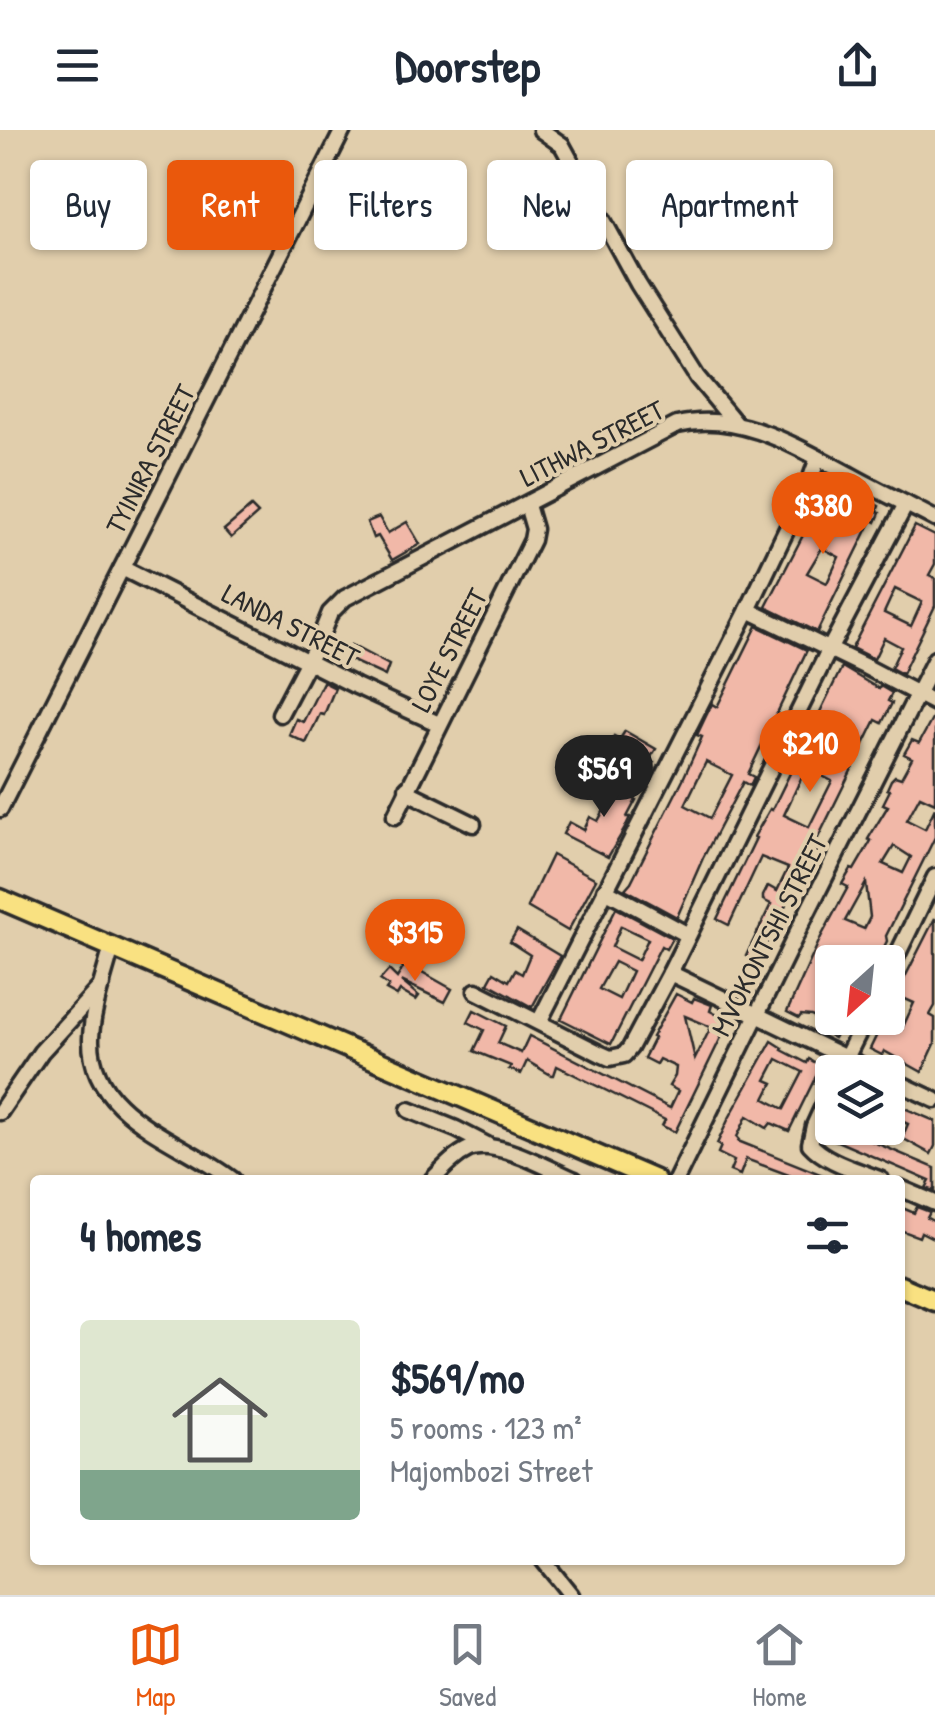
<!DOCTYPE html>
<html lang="en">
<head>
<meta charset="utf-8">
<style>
	:root { --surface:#fff; --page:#f6f6f7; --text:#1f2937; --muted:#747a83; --line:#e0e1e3; --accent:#ea580c }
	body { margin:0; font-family:"Patrick Hand",sans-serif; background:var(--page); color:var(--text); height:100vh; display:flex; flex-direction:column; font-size:38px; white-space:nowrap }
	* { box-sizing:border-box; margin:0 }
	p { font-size:32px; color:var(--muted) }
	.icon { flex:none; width:55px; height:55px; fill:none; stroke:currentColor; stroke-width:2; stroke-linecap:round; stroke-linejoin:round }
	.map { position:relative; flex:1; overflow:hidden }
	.sheet { position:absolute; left:30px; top:1045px; width:875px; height:390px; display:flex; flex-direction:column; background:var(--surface); border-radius:10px; box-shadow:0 2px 8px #0004 }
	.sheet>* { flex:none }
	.banner { position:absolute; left:30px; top:30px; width:875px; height:90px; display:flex; gap:20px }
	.needle { width:65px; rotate:207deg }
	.tools { position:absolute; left:815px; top:815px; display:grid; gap:20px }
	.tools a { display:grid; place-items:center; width:90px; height:90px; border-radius:10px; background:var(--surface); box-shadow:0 2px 8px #0004; font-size:50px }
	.price { position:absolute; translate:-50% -85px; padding:0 22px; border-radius:35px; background:var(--accent); color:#fff; font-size:32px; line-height:65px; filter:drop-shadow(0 2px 5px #0008) }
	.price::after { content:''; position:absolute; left:50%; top:60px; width:30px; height:22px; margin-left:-15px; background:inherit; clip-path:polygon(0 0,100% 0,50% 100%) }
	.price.active { background:#222; color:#fff }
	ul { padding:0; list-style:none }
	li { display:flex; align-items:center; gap:30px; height:250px; padding:0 50px }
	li+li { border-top:2px solid var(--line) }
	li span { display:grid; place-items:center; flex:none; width:280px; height:200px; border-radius:10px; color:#555 }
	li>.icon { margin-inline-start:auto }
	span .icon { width:120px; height:120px; fill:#fffc; stroke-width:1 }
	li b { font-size:42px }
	h2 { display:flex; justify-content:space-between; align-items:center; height:120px; padding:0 50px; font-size:42px }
	.pill { padding:0 35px; border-radius:10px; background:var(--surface); box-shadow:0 2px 8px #0004; font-size:35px; line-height:90px }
	.pill.active { background:var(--accent); color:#fff }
	header { display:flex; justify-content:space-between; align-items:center; height:130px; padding:0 50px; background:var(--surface); font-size:45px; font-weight:700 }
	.dock { display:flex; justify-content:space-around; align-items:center; height:140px; border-top:2px solid var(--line); background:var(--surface); font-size:28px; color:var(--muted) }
	.dock a { display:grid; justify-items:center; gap:5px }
	.dock .active { color:var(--accent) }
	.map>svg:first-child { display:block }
	.building { fill:#f1b8a8; stroke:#2b2b2b; stroke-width:2.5; fill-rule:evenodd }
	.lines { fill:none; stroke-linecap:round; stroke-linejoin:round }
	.minor-casing { stroke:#2b2b2b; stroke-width:21 }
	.major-casing { stroke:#2b2b2b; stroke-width:25 }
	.minor { stroke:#e1ceac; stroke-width:14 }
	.major { stroke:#f9e181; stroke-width:18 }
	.labels { text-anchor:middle; stroke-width:8; stroke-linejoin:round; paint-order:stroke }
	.street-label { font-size:28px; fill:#2b2b2b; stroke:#e1ceac }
</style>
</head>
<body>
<header><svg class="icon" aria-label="menu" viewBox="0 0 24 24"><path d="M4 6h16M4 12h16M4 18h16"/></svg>Doorstep<svg class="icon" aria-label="share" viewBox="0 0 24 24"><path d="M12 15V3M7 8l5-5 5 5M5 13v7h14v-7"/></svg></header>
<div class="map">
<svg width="935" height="1465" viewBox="0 0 935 1465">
	<rect width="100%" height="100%" fill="#e1ceac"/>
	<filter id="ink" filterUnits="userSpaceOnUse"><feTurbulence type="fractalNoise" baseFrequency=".01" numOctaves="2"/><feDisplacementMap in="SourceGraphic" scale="20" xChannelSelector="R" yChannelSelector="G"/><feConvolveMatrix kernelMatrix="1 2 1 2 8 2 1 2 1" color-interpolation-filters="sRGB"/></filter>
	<g filter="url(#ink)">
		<g class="building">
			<path d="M830,351L879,376L877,381L880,383L876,392L872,390L817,502L766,477L816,380L814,379L820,368L822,369ZM822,418L839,427L827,453L807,443Z"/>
			<polygon points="251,377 258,384 231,408 224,400"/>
			<polygon points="379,387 388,403 407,392 420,414 392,430 378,406 373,408 367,392"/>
			<path d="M915,396L935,406V434L929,445L935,448V476L902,544L891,538L901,517L884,508L874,529L852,518ZM895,459L922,472L911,496L884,483Z"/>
			<path d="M757,496L807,520L748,644L754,647L750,656L743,652L703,728L677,787L625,759L631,752L683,649L702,607L697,605L706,586L712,574L717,577ZM706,632L732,645L710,688L685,675Z"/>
			<polygon points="351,515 389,535 385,546 346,528"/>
			<path d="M842,537L879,559L880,556L892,563L888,571L892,573L882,593L876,590L813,718L818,721L813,732L808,729L758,832L746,826L771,774L763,770V766L768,756L777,761L788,738L761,727L729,795L717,789L756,708L754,707L770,679L772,680ZM806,638L832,651L809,697L784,685Z"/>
			<polygon points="323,552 335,558 324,585 320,584 306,613 289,605 296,589 303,592"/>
			<path d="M935,584V673L920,666L907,690L925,699L935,678V707L886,806L887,811L883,819L880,818L872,832H863L856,829L855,831L843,827L840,832H832V888H845L834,908L823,902L827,893L811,886L801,885L799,888L787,882L821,807L848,757L842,754L851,739L854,740L871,711L868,709L888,676L883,674L890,660L887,659L891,650L895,646L901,648L912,628L904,624L912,610L919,613ZM894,716L911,727L903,743L883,734ZM866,753L870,787L864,799L845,791Z"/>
			<polygon points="625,601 656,619 649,630 654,633 649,645 632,637 630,641 598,623 602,614 608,617 614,606 620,609"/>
			<polygon points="591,648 636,670 627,687 630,687 624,700 608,727 563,704 569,692 584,700 590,687 598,691 609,671 585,660"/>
			<polygon points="552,725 596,749 568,801 527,777"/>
			<path d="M616,778L672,808L666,819L661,816L611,914L561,889ZM621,796L648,809L638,830L612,817ZM614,832L632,841L619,869L599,859Z"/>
			<polygon points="935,788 935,876 930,885 935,888 935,914 922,942 884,921 882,925 870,919 884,890 902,899 914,873 896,865"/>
			<polygon points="517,800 560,826 532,877 488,853 494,842 509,851 515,840 522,844 530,825 510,812"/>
			<polygon points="406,833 452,859 445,872 401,851 419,866 416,870 400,861 397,866 386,860 389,856 380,850 389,840 397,848"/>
			<path d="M676,864L692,872L694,868L712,875L710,881L729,891L675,1002L662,996L665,990L557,936L554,945H551L527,931L521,944L509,939L511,936L474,921L484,900L468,892L474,880L506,896L498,913L521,923L529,906L670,978L678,961L669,956L675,946L676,937L659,929L656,934L644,928L654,908L652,907ZM685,886L711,897L695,929Z"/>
			<path d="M772,911L783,918L782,920L807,933L809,929L821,936L789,1001L771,993L767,998L747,986L737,1007L739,1009L738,1011L835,1050H802L746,1029L740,1045L730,1041L734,1031L718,1023L721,1016L717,1014L728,990ZM777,929L803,942L784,979L765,969L773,953L766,950Z"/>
			<polygon points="888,971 935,991 935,1016 931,1024 902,1008 908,994 888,985"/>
			<polygon points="827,993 832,995 832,998 843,999 935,1038 935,1061 926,1058 930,1051 823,1005"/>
			<polygon points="900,1077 914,1083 917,1077 930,1082 927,1088 935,1092 935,1109 921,1102 919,1107 900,1100"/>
		</g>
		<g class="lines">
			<g class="minor-casing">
				<g id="minor">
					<polyline points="541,0 562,15 638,154 697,247 736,294"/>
					<polyline points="122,438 356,556 439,594"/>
					<polyline points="748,480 866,537 935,573"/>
					<path d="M280,584L319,510L330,483L345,468L677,295C739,280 799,318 852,346C879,361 907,374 935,389"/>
					<polyline points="407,658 408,662 473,694"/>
					<polyline points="0,679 343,0"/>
					<polyline points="395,686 532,410 534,399 527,375"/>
					<polyline points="605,760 688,805"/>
					<path d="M112,816C105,845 92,878 91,908C89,987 182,1010 233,1050"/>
					<polyline points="670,843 875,942"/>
					<polyline points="888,844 935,747"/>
					<polyline points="476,861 601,924 610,928 624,925 630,918 670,843 829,520 906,374"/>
					<polyline points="539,892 748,480 809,353 818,328"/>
					<polyline points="839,942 866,888"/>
					<polyline points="888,948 935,970"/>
					<path d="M832,957L814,996L810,1014C827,1033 858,1040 881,1050"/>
					<polyline points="409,980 456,999 487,1015"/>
					<polyline points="0,982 41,922 102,855"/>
					<path d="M432,1050C443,1039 454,1026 469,1019C497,1008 548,1039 575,1050"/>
					<polyline points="676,1050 800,797 935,529"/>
					<polyline points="900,1058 935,1073"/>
					<polyline points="543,1430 571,1465"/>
				</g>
			</g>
			<g class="major-casing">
				<g id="major">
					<polyline points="0,769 655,1050"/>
					<polyline points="900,1156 935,1171"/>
				</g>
			</g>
			<use href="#minor" class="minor"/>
			<use href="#major" class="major"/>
		</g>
	</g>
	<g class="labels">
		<g class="street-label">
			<text transform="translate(592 313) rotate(-27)" y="10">LITHWA STREET</text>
			<text transform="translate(150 329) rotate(-63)" y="10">TYINIRA STREET</text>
			<text transform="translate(291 495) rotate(27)" y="10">LANDA STREET</text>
			<text transform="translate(449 520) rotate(-63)" y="10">LOYE STREET</text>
			<text transform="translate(769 805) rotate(-63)" y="10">MVOKONTSHI STREET</text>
		</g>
	</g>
</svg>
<div class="tools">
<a><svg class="needle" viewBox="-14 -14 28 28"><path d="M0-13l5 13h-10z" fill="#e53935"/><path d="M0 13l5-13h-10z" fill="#747a83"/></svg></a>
<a><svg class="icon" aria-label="layers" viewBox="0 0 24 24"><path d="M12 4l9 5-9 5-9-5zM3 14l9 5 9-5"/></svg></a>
</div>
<b class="price" style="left:823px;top:427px">$380</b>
<b class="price" style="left:810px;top:665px">$210</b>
<b class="price active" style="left:604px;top:690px">$569</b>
<b class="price" style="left:415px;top:854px">$315</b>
<div class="banner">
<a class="pill">Buy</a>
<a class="pill active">Rent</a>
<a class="pill">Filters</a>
<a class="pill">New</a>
<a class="pill">Apartment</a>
</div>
<section class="sheet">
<h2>4 homes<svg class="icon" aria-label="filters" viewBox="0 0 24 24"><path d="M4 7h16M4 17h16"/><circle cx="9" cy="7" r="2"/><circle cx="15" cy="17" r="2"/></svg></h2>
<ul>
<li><span style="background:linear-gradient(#dfe7d0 75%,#7fa58c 0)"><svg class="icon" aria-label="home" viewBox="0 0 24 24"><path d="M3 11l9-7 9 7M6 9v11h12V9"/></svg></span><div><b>$569/mo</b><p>5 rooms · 123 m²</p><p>Majombozi Street</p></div></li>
</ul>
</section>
</div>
<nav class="dock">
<a class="active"><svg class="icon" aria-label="map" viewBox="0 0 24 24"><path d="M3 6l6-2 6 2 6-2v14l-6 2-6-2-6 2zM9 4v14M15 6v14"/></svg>Map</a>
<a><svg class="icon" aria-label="saved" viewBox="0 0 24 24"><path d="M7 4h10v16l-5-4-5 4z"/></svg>Saved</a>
<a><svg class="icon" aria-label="home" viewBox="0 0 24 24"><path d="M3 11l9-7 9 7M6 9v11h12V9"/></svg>Home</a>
</nav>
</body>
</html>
